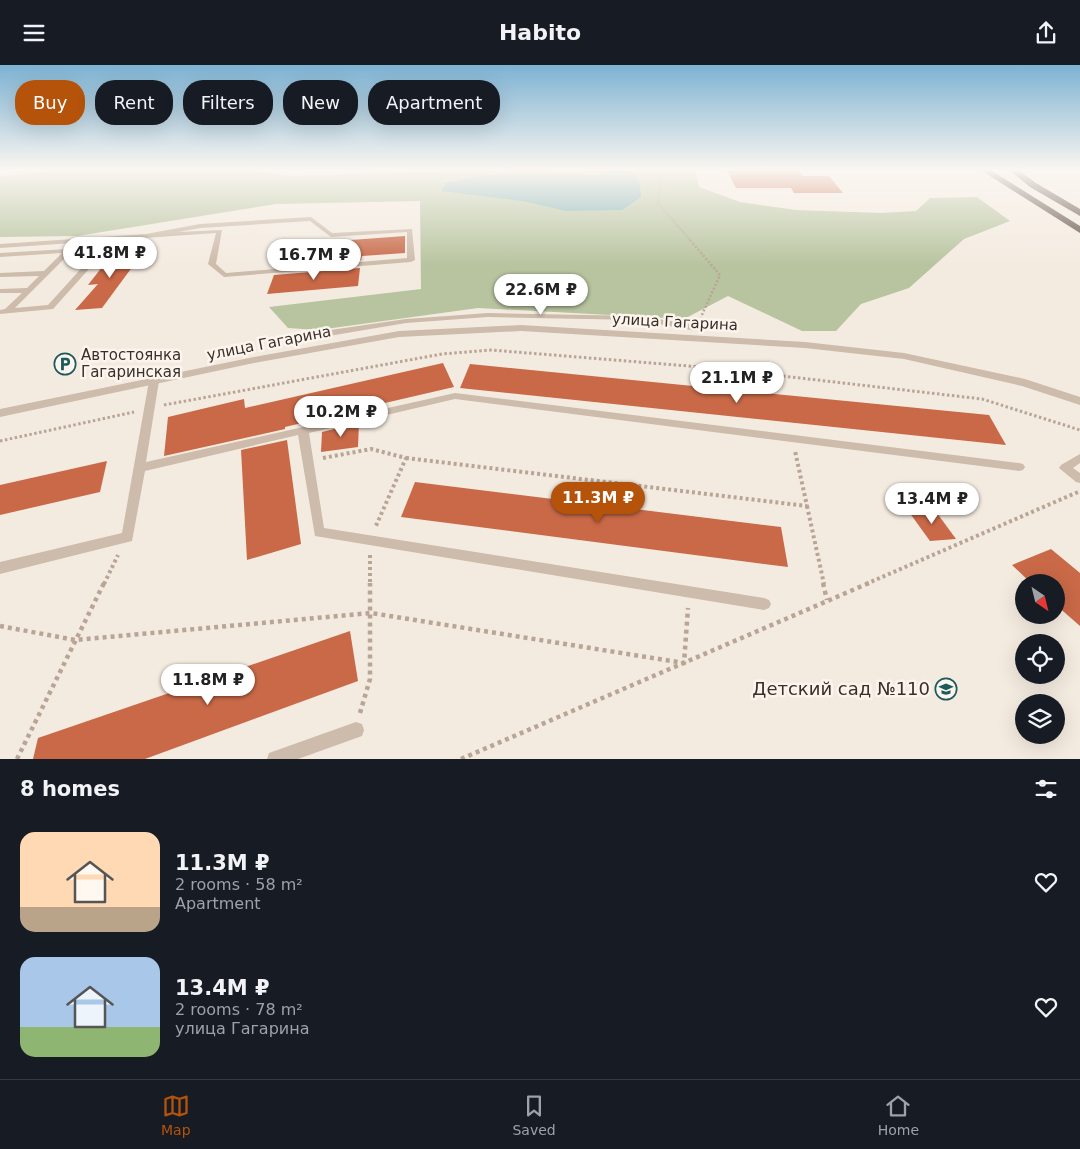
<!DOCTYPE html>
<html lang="en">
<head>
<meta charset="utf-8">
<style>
	:root { --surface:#171b24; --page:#242831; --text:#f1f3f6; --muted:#9ea1a6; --line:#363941; --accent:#b45309 }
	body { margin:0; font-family:"DejaVu Sans",sans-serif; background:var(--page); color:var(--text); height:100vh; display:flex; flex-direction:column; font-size:19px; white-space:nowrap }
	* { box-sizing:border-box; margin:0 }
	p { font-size:16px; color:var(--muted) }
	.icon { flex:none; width:28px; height:28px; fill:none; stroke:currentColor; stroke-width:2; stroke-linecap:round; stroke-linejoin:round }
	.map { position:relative; height:694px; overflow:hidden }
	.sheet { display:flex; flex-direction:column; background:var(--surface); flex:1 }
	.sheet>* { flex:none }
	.hud { position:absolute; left:15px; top:15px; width:500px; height:45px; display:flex; gap:10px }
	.needle { width:32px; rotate:145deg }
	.fabs { position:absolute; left:1015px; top:509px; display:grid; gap:10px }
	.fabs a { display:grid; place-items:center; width:50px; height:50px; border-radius:50%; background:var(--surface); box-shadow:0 5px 20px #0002; font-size:25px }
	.price { position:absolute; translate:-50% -42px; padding:0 11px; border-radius:18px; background:#fff; color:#222; font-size:16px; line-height:32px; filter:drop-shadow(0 1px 2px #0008) }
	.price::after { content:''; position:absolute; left:50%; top:30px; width:15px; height:11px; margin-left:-8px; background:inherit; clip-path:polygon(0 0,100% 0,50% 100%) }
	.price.current { background:var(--accent); color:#fff }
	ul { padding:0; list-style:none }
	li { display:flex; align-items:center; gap:15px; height:125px; padding:0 20px }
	li span { display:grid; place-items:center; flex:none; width:140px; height:100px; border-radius:15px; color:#555 }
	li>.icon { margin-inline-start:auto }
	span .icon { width:60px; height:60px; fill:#fffc; stroke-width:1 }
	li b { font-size:21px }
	h2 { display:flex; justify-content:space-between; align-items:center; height:60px; padding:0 20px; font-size:21px }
	.tag { padding:0 18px; border-radius:20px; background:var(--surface); box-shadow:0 5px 20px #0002; font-size:18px; line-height:45px }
	.tag.current { background:var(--accent); color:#fff }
	header { display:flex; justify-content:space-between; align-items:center; height:65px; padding:0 20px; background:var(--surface); font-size:22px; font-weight:700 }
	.dock { display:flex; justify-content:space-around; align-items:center; height:70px; border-top:1px solid var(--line); background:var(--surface); font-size:14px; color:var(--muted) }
	.dock a { display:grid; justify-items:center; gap:2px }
	.dock .current { color:var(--accent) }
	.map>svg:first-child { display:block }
	.green { fill:#b7c49f }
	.water { fill:#7eafb2 }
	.building { fill:#c96948 }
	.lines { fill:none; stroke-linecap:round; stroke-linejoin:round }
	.path-far4 { stroke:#b9a595; stroke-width:2; stroke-dasharray:1 1; stroke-linecap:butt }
	.path-far3 { stroke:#b9a595; stroke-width:2.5; stroke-dasharray:2 2; stroke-linecap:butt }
	.path-far2 { stroke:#b9a595; stroke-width:3; stroke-dasharray:2.5 2.5; stroke-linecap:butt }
	.path-far1 { stroke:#b9a595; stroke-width:4; stroke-dasharray:3 3; stroke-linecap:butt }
	.path { stroke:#b9a595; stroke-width:4.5; stroke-dasharray:4 4; stroke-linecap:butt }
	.lane { fill:#cdbbab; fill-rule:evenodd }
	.street { fill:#cdbbab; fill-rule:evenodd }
	.highway { fill:#5b4a41; fill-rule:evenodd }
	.labels { text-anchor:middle; stroke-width:5; stroke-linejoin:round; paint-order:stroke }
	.street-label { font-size:15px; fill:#3a2f2a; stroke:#fbf5ed }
	.poi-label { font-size:15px; fill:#3a2f2a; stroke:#fbf5ed; text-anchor:start }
	.near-poi-label { font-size:18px; fill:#3a2f2a; stroke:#fbf5ed; text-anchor:end }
</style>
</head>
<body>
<header><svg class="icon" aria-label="menu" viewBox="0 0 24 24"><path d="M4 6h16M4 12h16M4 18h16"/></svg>Habito<svg class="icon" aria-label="share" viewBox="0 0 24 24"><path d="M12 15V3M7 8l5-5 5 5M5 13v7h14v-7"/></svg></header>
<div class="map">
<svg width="1080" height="694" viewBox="0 0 1080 694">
	<rect width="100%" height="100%" fill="#f4ebe0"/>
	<polygon class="green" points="60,104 242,104 293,111 495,104 695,104 699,122 740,137 796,145 881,148 916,146 930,133 977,132 1010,156 964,174 909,223 861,239 836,266 802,266 728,231 684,254 478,243 318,265 288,263 269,242 421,224 420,136 276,139 77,171 0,172 0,112"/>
	<path class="water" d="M605,104C630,104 640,104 641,132L622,145L566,146L522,136L441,126L446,118C469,113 492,108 515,108C544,107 573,111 602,109Z"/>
	<g class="building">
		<polygon points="726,104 798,104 803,111 829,111 843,128 794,128 791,123 736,123"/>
		<polygon points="405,171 405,188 362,191 361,195 314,199 318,183 323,183 324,177"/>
		<polygon points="144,186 102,243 75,245 98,219 88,220 113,188"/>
		<polygon points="360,203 358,221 267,229 274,210"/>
		<polygon points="443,298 454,322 359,344 359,348 323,356 323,353 285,362 285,364 164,391 168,352 244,334 245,343"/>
		<polygon points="470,299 989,350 1006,380 460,323"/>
		<polygon points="359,358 358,382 321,387 322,367"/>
		<polygon points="287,375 301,479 247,495 241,385"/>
		<polygon points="107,396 100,427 0,450 0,420"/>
		<polygon points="415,417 781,462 788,502 401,452"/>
		<polygon points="934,444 956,474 930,476 909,447"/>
		<polygon points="1051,484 1080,508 1080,561 1056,540 1056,518 1031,518 1012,500"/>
		<polygon points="350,566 358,616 145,694 33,694 38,673"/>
	</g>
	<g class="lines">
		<polyline class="path-far4" points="662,104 658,138 691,176"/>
		<polyline class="path-far3" points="690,175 720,210 701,252"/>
		<g class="path-far2">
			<polyline points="164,340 442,289 491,285 713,303 982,334 1080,365"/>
			<polyline points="0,376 134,347"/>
		</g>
		<g class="path-far1">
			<polyline points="323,393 371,384 406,393 375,463"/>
			<polyline points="406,393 807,441 795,386"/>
			<polyline points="807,441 824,519"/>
			<polyline points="370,490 370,519"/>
			<polyline points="104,519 118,490"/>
			<polyline points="866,519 1078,427"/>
		</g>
		<g class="path">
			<polyline points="823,518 827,535"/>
			<polyline points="0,561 75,575 371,548 684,598 688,543"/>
			<polyline points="360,648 370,614 370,518"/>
			<polyline points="17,694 104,518"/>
			<polyline points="461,694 869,518"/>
		</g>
		<g class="lane">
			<path d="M311,152L332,168L412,164L415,195L411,197L224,212L208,199L216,168L0,183V179L146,169L200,159ZM310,156L331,172L407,167V193L226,208L216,199L222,165L178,167L200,163Z"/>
			<path d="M150,179L153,181L152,182L106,185L53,244L0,249V245L5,244L22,228H0V224L27,223L39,211L0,212V208L44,206L62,188L0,192V188ZM98,185L48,240L15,243L71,187Z"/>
			<polygon points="488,248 638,251 696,260 700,263 696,266 638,255 488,252 406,258 317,273 313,270 317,267 406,254"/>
			<polygon points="154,313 159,316 146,397 455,328 1019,398 1023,399 1025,402 1023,405 1019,406 455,334 309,368 324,463 764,533 769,535 771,539 769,543 764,545 315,471 298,370 145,406 132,476 0,509 0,497 122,468 149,316"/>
			<polygon points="1080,389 1080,398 1073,403 1080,408 1080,418 1076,417 1059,403 1061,400"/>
			<polygon points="356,657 362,659 364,665 362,671 298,694 267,694 269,688"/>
		</g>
		<polygon class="street" points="521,260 805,277 904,288 1025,314 1080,332 1080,340 1022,321 904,294 805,283 521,266 399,272 254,298 0,352 0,344 254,292 399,266"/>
		<g class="highway">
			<polygon points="979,104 989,104 1080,161 1080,168"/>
			<polygon points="1008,104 1017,104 1036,118 1080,144 1080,151 1030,122"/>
		</g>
	</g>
	<linearGradient id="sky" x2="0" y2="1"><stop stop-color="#7db2d2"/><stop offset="0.52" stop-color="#faf6f1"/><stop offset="1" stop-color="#faf6f1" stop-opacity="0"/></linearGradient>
	<rect width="1080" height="201" fill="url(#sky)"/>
	<defs>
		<g id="parking-ring" transform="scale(1.125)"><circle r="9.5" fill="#fbf5ed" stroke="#1e595e" stroke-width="1.5"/><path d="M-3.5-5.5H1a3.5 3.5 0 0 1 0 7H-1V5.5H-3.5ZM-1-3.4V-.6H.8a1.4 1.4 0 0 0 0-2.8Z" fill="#1e595e"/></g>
		<g id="school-ring" transform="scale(1.125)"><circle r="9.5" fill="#fbf5ed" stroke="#1e595e" stroke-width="1.5"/><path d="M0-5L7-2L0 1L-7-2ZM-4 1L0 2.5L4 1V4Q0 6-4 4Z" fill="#1e595e"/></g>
	</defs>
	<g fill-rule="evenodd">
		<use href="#parking-ring" x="65" y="299"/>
		<use href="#school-ring" x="946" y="624"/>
	</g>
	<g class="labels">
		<g class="street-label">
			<text transform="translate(675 257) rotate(3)" y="5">улица Гагарина</text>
			<text transform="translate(269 278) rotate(-11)" y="5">улица Гагарина</text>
		</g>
		<g class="poi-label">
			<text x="81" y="295">Автостоянка<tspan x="81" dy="17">Гагаринская</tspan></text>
		</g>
		<g class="near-poi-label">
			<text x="930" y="630">Детский сад №110</text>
		</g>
	</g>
</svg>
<div class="fabs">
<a><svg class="needle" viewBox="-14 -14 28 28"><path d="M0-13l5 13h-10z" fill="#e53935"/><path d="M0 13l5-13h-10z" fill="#9ea1a6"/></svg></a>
<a><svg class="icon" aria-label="locate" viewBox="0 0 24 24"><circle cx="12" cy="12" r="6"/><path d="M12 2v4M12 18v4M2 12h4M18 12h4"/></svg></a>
<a><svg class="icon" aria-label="layers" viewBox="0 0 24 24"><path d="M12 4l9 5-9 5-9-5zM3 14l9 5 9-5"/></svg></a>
</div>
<b class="price" style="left:110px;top:214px">41.8M ₽</b>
<b class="price" style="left:314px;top:216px">16.7M ₽</b>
<b class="price" style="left:541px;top:251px">22.6M ₽</b>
<b class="price" style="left:737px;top:339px">21.1M ₽</b>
<b class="price" style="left:341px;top:373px">10.2M ₽</b>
<b class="price current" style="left:598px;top:459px">11.3M ₽</b>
<b class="price" style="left:932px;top:460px">13.4M ₽</b>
<b class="price" style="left:208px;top:641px">11.8M ₽</b>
<div class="hud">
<a class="tag current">Buy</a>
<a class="tag">Rent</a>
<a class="tag">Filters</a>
<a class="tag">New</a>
<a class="tag">Apartment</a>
</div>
</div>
<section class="sheet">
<h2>8 homes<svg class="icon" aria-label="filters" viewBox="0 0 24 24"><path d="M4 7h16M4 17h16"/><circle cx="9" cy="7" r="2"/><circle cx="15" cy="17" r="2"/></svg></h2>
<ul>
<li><span style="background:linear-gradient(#ffd9b3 75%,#b9a48a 0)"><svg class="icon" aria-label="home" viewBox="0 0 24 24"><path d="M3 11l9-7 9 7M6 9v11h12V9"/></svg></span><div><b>11.3M ₽</b><p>2 rooms · 58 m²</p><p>Apartment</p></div><svg class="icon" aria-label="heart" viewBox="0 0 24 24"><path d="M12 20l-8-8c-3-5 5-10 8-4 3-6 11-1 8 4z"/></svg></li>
<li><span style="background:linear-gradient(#a9c7e8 70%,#8fb573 0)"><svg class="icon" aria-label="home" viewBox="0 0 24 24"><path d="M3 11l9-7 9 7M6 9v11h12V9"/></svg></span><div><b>13.4M ₽</b><p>2 rooms · 78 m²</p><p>улица Гагарина</p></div><svg class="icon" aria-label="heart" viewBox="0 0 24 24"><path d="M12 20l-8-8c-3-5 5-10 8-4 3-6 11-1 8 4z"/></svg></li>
</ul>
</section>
<nav class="dock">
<a class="current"><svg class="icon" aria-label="map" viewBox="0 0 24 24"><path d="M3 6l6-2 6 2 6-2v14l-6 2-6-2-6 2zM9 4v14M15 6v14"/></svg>Map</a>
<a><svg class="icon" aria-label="saved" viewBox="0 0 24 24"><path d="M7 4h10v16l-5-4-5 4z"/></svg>Saved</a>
<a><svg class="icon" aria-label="home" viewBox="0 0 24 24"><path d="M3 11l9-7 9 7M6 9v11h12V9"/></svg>Home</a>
</nav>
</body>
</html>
